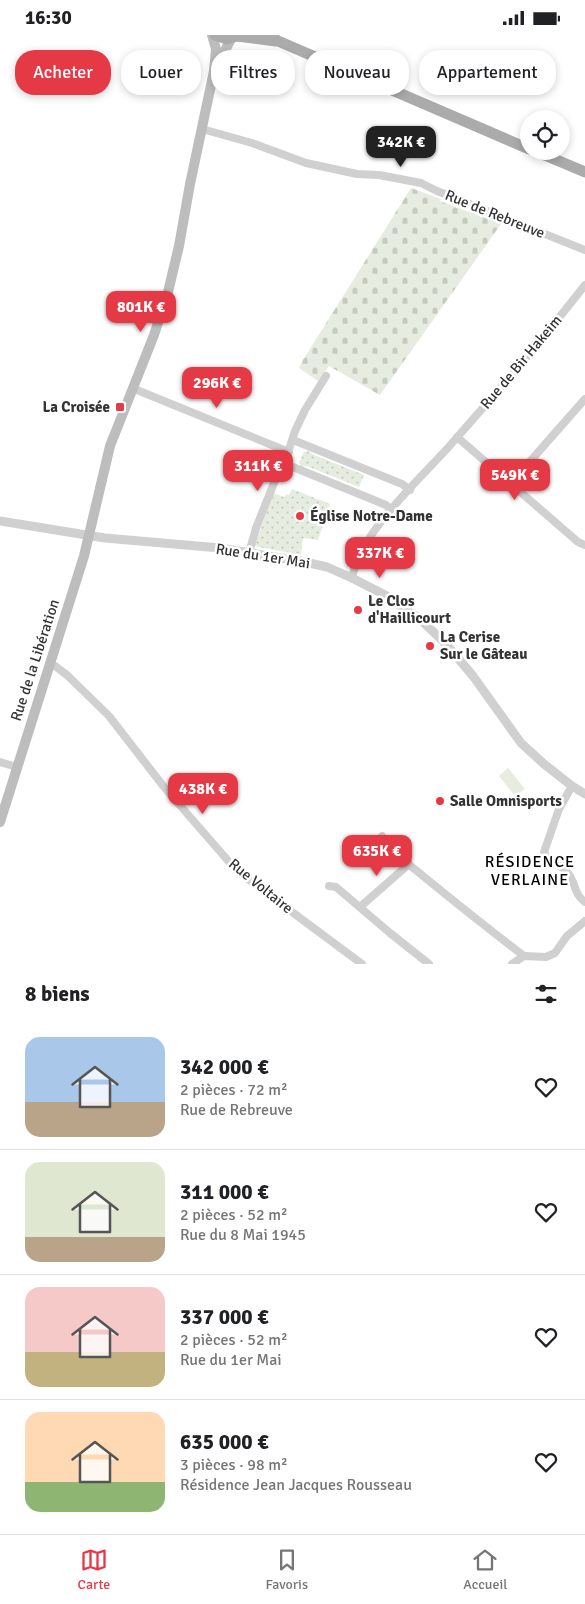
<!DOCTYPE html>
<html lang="fr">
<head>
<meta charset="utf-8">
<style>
	:root { --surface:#fff; --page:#f6f6f6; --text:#202124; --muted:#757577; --line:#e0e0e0; --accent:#e63946 }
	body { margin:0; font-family:Signika,sans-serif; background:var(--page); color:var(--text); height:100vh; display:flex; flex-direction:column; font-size:19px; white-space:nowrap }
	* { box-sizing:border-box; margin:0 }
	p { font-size:16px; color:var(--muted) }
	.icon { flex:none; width:28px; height:28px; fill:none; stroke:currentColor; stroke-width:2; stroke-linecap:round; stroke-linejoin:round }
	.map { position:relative; height:929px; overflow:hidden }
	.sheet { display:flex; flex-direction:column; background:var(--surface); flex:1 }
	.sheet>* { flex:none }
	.banner { position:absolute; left:15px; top:15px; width:555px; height:45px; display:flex; gap:10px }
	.buttons { position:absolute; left:520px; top:75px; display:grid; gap:10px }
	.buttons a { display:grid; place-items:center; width:50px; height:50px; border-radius:50%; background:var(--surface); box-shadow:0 2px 8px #0003; font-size:25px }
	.price { position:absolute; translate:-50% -42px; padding:0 11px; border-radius:10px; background:var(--accent); color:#fff; font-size:16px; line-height:32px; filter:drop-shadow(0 1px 2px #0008) }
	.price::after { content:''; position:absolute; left:50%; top:30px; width:15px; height:11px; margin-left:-8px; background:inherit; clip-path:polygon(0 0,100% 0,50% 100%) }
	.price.active { background:#222; color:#fff }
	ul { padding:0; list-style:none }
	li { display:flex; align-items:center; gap:15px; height:125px; padding:0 25px }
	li+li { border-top:1px solid var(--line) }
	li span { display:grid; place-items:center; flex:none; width:140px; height:100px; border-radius:15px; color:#555 }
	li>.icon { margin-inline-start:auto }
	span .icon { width:60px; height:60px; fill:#fffc; stroke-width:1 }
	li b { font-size:21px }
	h2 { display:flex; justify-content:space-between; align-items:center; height:60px; padding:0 25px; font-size:21px }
	.tag { padding:0 18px; border-radius:20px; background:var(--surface); box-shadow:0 2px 8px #0003; font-size:18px; line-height:45px }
	.tag.active { background:var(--accent); color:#fff }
	.status { display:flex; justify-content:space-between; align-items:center; height:35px; padding:0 25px; background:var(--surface); direction:ltr }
	.status svg { height:14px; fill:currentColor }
	.dock { display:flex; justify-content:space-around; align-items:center; height:70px; border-top:1px solid var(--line); background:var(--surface); font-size:14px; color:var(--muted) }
	.dock a { display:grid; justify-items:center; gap:2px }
	.dock .active { color:var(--accent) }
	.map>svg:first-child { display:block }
	.grass { fill:url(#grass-dots) }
	.cemetery { fill:url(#cemetery-stones) }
	.pitch { fill:#e6ecdf }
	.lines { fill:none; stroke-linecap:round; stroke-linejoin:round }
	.minor { stroke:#d0d0d0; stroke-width:8 }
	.tertiary { stroke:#d0d0d0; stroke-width:9 }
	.secondary { stroke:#bdbdbd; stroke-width:10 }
	.primary { stroke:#ababab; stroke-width:11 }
	.poi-dot { fill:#e63946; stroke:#fff; stroke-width:2 }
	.labels { text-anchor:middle; stroke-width:5; stroke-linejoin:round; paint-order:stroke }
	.street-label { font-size:15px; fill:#333; stroke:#fff }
	.poi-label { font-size:15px; font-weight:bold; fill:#333; stroke:#fff; text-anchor:start }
	.neighbourhood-label { font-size:16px; letter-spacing:1px; fill:#000; stroke:#fff }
</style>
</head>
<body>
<div class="status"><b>16:30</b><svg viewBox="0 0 49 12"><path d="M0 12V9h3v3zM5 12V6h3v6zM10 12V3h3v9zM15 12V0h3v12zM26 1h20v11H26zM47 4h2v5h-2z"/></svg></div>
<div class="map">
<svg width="585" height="929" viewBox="0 0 585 929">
	<defs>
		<pattern id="grass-dots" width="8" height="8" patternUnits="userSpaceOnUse" patternTransform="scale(1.25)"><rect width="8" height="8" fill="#e6ecdf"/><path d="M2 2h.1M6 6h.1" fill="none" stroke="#c6cbc0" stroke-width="1.8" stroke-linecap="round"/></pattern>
		<pattern id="cemetery-stones" width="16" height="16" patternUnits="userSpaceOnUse" patternTransform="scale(1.25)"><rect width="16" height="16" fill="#e6ecdf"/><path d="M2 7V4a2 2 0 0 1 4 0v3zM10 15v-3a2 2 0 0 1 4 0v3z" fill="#c6cbc0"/></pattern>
	</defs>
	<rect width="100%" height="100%" fill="#fff"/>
	<g class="grass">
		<polygon points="309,416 312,419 364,440 359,452 307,431 301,432 299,428 304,417"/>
		<polygon points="292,454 330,469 318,505 303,503 301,520 254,511 274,458 284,462 287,459 289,460"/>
	</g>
	<polygon class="cemetery" points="411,153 441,164 440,166 501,189 380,360 329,331 318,346 299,333 303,325"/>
	<polygon class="pitch" points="508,733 525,754 515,761 499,741"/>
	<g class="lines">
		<g class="minor">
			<polyline points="202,94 252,108 306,128 357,139 379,140 421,148 437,156 585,215"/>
			<polyline points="132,353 289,417"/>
			<polyline points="457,402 578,507 585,510"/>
			<polyline points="293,405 402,449 410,455"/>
			<polyline points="284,430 293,432 386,470 390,474"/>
			<polyline points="511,448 585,364"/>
			<polyline points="249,518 256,493 280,433 284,430 295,396 305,375 326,341"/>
			<path d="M352,543C362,494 420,445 453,407C498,356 543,304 585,250"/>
			<polyline points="51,628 67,640 109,681 164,752 237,836 362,929"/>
			<polyline points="0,727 17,732"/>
			<path d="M572,751L559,774L544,817C550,831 559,827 567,837C576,846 573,859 585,867"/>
			<path d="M382,801C390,817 410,830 423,841C456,868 490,895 524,921"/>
			<polyline points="329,851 336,852 390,898 429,929"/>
			<polyline points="360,872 409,829"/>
			<polyline points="512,929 524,921 546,922 555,918 567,901 585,886"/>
		</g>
		<polyline class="tertiary" points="0,486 105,503 220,513 305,527 327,532 352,543 385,560 420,584 446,609 473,641 521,708 544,729 572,751 585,759"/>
		<g class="secondary">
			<polyline points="216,33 231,4"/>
			<polyline points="0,787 84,521 110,411 154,300 168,257 179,211 190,149 214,36 216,14 212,0"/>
		</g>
		<g class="primary">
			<polyline points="215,0 227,4 239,0"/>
			<polyline points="268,0 278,6 529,114"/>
			<polyline points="237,1 276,6"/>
			<polyline points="535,116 585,137"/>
		</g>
	</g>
	<g class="poi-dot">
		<rect x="115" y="367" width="10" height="10" rx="2.5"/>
		<circle cx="300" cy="481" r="5"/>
		<circle cx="358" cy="575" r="5"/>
		<circle cx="430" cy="611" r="5"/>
		<circle cx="440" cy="766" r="5"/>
	</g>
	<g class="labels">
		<g class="street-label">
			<text transform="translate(495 179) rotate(22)" y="5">Rue de Rebreuve</text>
			<text transform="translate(521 327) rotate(-50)" y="5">Rue de Bir Hakeim</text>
			<text transform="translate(263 521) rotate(9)" y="5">Rue du 1er Mai</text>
			<text transform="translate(35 625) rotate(-72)" y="5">Rue de la Libération</text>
			<text transform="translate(261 851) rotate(39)" y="5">Rue Voltaire</text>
		</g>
		<g class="poi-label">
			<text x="110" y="377" text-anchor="end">La Croisée</text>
			<text x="310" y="486">Église Notre-Dame</text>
			<text x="368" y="571">Le Clos<tspan x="368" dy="17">d'Haillicourt</tspan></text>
			<text x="440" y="607">La Cerise<tspan x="440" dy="17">Sur le Gâteau</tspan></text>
			<text x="450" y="771">Salle Omnisports</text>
		</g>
		<g class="neighbourhood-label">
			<text x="530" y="832">RÉSIDENCE<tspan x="530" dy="18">VERLAINE</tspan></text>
		</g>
	</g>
</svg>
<div class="buttons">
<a><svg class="icon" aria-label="locate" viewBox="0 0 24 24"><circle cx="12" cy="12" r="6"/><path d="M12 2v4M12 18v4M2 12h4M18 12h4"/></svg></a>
</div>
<b class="price active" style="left:401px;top:133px">342K €</b>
<b class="price" style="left:141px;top:298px">801K €</b>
<b class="price" style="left:217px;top:374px">296K €</b>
<b class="price" style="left:258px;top:457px">311K €</b>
<b class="price" style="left:515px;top:466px">549K €</b>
<b class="price" style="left:380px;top:544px">337K €</b>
<b class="price" style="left:203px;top:780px">438K €</b>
<b class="price" style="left:377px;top:842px">635K €</b>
<div class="banner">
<a class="tag active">Acheter</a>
<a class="tag">Louer</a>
<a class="tag">Filtres</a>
<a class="tag">Nouveau</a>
<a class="tag">Appartement</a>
</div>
</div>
<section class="sheet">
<h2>8 biens<svg class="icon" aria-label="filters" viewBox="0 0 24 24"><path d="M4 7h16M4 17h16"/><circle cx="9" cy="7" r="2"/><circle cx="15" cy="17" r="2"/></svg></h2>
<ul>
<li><span style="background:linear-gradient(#a9c7e8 65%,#b9a48a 0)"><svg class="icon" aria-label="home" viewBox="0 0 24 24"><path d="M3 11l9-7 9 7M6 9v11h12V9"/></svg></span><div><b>342 000 €</b><p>2 pièces · 72 m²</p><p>Rue de Rebreuve</p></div><svg class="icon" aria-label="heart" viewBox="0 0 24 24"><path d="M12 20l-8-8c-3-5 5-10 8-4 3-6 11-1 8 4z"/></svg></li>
<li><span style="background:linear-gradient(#dfe7d0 75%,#b9a48a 0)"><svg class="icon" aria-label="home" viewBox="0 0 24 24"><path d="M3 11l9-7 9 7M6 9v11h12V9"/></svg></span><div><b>311 000 €</b><p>2 pièces · 52 m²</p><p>Rue du 8 Mai 1945</p></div><svg class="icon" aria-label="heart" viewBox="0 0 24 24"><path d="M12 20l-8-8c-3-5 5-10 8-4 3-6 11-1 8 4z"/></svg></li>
<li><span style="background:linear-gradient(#f6c9c9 65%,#c2b280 0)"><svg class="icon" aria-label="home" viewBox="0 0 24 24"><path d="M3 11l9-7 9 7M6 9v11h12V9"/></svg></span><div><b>337 000 €</b><p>2 pièces · 52 m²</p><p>Rue du 1er Mai</p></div><svg class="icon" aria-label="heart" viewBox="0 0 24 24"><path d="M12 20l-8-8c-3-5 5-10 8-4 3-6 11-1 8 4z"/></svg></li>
<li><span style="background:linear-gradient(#ffd9b3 70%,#8fb573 0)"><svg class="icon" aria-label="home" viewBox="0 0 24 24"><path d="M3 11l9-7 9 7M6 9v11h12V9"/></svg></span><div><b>635 000 €</b><p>3 pièces · 98 m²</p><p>Résidence Jean Jacques Rousseau</p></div><svg class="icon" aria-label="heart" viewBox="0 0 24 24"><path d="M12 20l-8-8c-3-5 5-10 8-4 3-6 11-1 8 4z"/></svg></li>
</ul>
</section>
<nav class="dock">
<a class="active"><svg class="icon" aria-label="map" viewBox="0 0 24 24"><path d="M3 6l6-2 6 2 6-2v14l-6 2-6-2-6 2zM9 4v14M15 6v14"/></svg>Carte</a>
<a><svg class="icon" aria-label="saved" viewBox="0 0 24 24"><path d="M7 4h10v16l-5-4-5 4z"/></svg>Favoris</a>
<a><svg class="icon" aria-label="home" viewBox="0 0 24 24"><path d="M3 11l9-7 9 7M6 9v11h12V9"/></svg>Accueil</a>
</nav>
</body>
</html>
